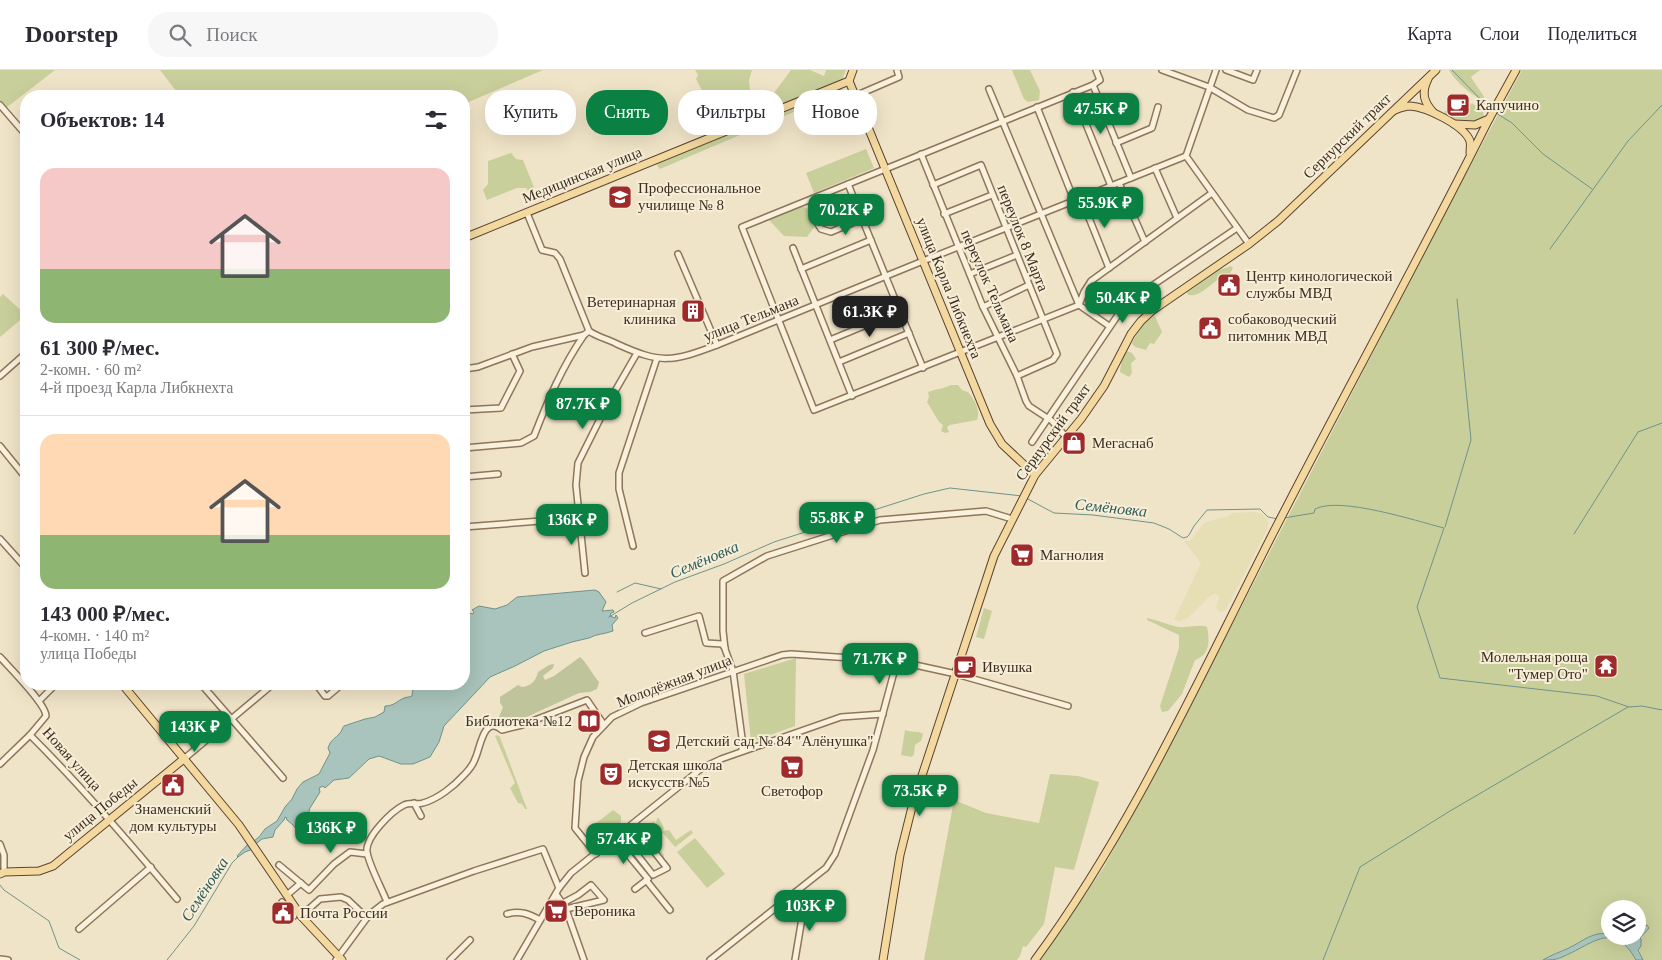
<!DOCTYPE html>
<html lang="ru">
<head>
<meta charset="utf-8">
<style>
	:root { --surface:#fff; --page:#f7f7f7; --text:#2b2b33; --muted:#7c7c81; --line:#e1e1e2; --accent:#0b8043 }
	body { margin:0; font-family:"Times New Roman",serif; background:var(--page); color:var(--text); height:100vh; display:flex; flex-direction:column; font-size:19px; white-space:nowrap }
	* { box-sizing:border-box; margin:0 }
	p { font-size:16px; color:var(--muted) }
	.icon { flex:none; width:28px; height:28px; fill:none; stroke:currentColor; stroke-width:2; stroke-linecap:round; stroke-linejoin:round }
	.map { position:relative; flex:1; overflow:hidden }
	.drawer { position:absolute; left:20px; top:20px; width:450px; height:600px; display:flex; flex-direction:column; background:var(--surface); border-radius:20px; box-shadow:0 5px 20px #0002 }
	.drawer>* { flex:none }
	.banner { position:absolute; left:485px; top:20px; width:475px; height:45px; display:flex; gap:10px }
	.fabs { position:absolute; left:1601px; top:830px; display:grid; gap:10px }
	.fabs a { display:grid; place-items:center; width:45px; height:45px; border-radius:50%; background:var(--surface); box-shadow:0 5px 20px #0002; font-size:25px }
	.price { position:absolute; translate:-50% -42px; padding:0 11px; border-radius:10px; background:var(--accent); color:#fff; font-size:16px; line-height:32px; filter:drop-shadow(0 1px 2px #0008) }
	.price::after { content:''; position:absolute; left:50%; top:30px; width:15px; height:11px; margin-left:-8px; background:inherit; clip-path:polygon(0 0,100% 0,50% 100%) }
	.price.selected { background:#222; color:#fff }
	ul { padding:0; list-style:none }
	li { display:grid; align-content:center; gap:10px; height:265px; padding:0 20px }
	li+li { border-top:1px solid var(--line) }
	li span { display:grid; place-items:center; height:155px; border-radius:15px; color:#555 }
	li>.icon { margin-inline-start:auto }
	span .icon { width:90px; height:90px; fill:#fffc; stroke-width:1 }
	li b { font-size:21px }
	h2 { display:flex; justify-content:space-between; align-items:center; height:60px; padding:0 20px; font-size:21px }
	.tag { padding:0 18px; border-radius:20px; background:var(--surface); box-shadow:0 5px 20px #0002; font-size:18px; line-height:45px }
	.tag.selected { background:var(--accent); color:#fff }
	header { display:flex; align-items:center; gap:30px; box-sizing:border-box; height:70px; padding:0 25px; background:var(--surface); border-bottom:1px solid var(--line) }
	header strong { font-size:24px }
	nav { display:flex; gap:28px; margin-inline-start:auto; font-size:18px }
	.search { width:350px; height:45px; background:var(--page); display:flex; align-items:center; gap:12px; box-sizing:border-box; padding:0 18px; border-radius:20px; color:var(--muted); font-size:19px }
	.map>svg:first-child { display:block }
	.farmland { fill:#e6deb5 }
	.green { fill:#c9cf9b }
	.cemetery { fill:#bfc49a }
	.water { fill:#a9c4bc; stroke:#6f938a }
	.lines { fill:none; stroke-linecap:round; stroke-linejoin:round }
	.stream { stroke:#6f938a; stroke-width:1 }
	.minor-casing { stroke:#8d765c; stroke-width:8 }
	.major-casing { stroke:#5b4430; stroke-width:9 }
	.minor { stroke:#faf1dc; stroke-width:5 }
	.major { stroke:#f3d9a0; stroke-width:7 }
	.labels { text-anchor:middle; stroke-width:4; stroke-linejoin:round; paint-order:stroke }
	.poi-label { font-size:15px; fill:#3d2e20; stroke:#f7eed8; text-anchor:start }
	.street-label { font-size:15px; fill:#3d2e20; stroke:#f7eed8 }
	.water-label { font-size:16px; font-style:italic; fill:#2f5d5a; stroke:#f7eed8 }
</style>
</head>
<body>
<header>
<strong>Doorstep</strong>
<div class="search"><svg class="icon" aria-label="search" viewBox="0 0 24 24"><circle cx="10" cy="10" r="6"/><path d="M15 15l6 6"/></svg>Поиск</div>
<nav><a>Карта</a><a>Слои</a><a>Поделиться</a></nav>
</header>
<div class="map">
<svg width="1662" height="890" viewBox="0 0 1662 890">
	<rect width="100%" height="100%" fill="#f0e4c8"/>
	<polygon class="farmland" points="1256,442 1262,444 1268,451 1268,458 1226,539 1223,542 1219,542 1216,537 1219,527 1215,523 1208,528 1188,548 1180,551 1174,550 1201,493 1184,471 1190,471 1204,453 1209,451 1229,446 1232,443"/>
	<g class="green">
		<polygon points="0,0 55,0 6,38 0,31"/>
		<polygon points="160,0 543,0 464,34 464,26 180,26"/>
		<polygon points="695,0 752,0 749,10 750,21 771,27 791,0 810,0 824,6 826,0 846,0 842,10 725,57 715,31 708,32 696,9 698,5"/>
		<polygon points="1012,0 1030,0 1040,21 1039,30 1028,32 1024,29"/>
		<path d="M1449,0H1480L1471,7C1475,15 1485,25 1485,31C1474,28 1454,10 1449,0Z"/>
		<path d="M1522,0H1662V890H1643C1638,880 1636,872 1645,863L1643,856L1638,859V839H1610V864C1593,862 1583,871 1569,878C1560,882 1551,885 1543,890H1040L1104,797L1174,667L1454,126Z"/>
		<polygon points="840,19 842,19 841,22 660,99 658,97 657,94"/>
		<polygon points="1472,33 1483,42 1484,46 1477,52 1458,51 1444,44 1445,41 1450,36 1460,45"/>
		<polygon points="866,79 874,98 814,123 806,103"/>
		<polygon points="511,83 516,89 523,90 536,122 530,123 526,118 517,118 487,130 483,120 488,114 488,91"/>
		<polygon points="802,136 810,140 815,156 807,167 784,166 769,150"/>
		<path d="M1231,196L1233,198L1228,207L1224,205C1214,211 1200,228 1188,225L1187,222L1192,219L1219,200Z"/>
		<polygon points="3,224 26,245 0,267 0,227"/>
		<path d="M1155,246L1162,262L1154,274L1150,273L1146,280L1135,277L1132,274C1136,264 1145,249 1155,246Z"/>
		<polygon points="1127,281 1132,283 1136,289 1131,293 1132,303 1129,307 1120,302 1122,286"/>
		<path d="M951,315H958L962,320L968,322C974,329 981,340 977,350L950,355L947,357L949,362L945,363L941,361L943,355L939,352L927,332L929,327L928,322C936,319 943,319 951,315Z"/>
		<polygon points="984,538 992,541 984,569 976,567"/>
		<path d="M1147,548C1158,550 1168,555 1178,557C1188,558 1198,554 1207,557C1210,571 1210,585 1195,590L1182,624L1168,641L1162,642L1160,636L1179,578V565L1147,550Z"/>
		<polygon points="796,588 795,656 751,672 744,604"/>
		<path d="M905,660C911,663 917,660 923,664L921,671L915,675L914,684L912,687L901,685Z"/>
		<polygon points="497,665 500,667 527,739 525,739 522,734 518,733 510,718 515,713 495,666"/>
		<polygon points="1050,704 1078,706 1099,712 1074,800 1055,797 1044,854 1026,877 1023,876 1020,886 1017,890 924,890 954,730 986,743 1039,753"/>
		<polygon points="613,740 621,746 621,752 602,768 597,768 590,758"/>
		<polygon points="657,748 659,748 664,758 663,761 669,760 676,770 691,760 693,763 675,777 663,763 652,769 664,785 664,788 662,789 638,759 645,757 654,751 656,754"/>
		<polygon points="695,768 725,804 707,818 677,782"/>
		<path d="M1610,867C1623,872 1629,877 1636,890H1551L1557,889L1593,871Z"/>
	</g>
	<path class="cemetery" d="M580,587C588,594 592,604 599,612L597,619L590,622L579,623L505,657L500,656L499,647L503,637L500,633V627L518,615L522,617C531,616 536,611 538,602L549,595L554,594L553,598L543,606L545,610L554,606Z"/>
	<g class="water">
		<path d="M595,520L599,522L606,532L602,541L613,540L614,542L611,543L610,546L615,548L616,545L618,548L612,555L613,561C605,564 596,564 589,568L572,572L544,581L515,596L490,607L444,656L439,672L430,687L413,694H401L379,686L369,689L349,708L334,710L325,718L323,716L319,718L320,722L310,738L306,751L303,749L300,751L299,759H296L293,755L287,750L286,747H285L284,750L275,760L273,767L262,769L252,777L253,779L245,782L238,787L237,786L249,773L250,774L259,767L265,759L277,751L285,737L292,729L297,719L303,712L319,704L330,683L328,678C331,669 335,669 340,663C342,661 342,658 344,656L365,649L375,647L384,642L385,636C394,636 397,631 404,628C407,627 410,627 412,626L413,616L418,614H464V546L468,543L473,544L474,542L472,540L479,536L495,539L507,535L517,527Z"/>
		<path d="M1647,855L1649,858L1640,868L1641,869V876L1638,880L1643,890H1636C1613,849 1592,875 1562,887C1556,890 1549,890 1543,890C1551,885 1560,882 1569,878C1583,871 1593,861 1610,864V866H1638V859Z"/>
	</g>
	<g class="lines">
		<g class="stream">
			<polyline points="1452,0 1490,39"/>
			<polyline points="1496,43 1512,53 1543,84 1592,119"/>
			<polyline points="1550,179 1628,71 1662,35"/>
			<polyline points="1026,428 1054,443 1093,445 1154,453 1169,459 1183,468 1187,467 1189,465 1194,456 1207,440 1260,439 1268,447 1278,449"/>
			<path d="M1284,448L1314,443L1315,439C1340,426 1416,451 1444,458L1417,537L1440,608L1597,626L1629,637L1642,636L1662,640"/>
			<polyline points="1445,457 1471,370 1457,229"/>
			<polyline points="1574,464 1638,362 1662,353"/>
			<polyline points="617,522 635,513 661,519"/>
			<polyline points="609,547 632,533 675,512 724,494 774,472 924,424 950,418 1022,426"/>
			<polyline points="0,815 4,820 49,851 59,878 80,890"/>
			<polyline points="167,890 194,856 232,793 239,786"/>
			<polyline points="1323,890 1360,797 1450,741 1628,637"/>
		</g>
		<g class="minor-casing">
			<g id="minor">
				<polyline points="1096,0 1100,10 1093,15 742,157 814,340 1079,235 1084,222 1091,211 1212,123"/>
				<polyline points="1162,0 1209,17 1248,40 1274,48 1279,45 1297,0"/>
				<polyline points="1216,0 1186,86 1249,174"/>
				<polyline points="1226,0 1253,10 1257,0"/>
				<polyline points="1093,15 1131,108"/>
				<polyline points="989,19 1079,235 1109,256"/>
				<polyline points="1073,22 1111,116"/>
				<polyline points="855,26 899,7 897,0"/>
				<polyline points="0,35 26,65"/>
				<polyline points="1037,37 1074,130"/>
				<polyline points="1116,73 1152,58 1158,37"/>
				<polyline points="921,84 983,237 1017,306 1026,331 1029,336 1052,351 1066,367"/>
				<polyline points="1155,98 1177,148"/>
				<polyline points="1119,113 1145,172"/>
				<polyline points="848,114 923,298"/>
				<polyline points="933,115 981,95 1057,284 1053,290 1017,306"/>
				<path d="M820,126C813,137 813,148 821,159L831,162L862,149"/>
				<polyline points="1081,128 1109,198"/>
				<path d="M527,143L542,180L555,183L560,189L589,261C597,267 608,269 617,274C661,294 672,292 717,275L923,191L1186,86"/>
				<polyline points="944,144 992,125"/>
				<polyline points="793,178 852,326"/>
				<polyline points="678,184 717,275"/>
				<polyline points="801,199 871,170"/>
				<polyline points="970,204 1017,185"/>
				<polyline points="983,237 1029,215"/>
				<polyline points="830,270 900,241"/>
				<polyline points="839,292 909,263"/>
				<polyline points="464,299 478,297 532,277 584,265"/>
				<polyline points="0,306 26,283"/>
				<polyline points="464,340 501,338 520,301 512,284"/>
				<polyline points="1032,372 1122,239 1131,230 1237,158"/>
				<polyline points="0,376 26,408"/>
				<path d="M464,378L521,373L534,366C548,330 562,297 584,265L589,261"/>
				<polyline points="464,407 498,404"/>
				<polyline points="464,457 579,448"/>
				<polyline points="0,469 26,498"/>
				<polyline points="633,476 619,419 619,403 657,288"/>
				<polyline points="585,503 576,415 578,393 607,335 637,283"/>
				<polyline points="645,563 699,546 706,573 722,574 725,578"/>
				<path d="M0,587C10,598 46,634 46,646L30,665L0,694"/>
				<polyline points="201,614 283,708"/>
				<polyline points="316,614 325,626 328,626 342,614"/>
				<polyline points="39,631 56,614"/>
				<path d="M30,665C82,717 129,772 177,829"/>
				<polyline points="742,681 742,668 733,601 725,579 723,561 723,511 767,486 880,450 986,441 1012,449"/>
				<polyline points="185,688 273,614"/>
				<polyline points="414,733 421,746"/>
				<polyline points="621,764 653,805 667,798 633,755"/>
				<polyline points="615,769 648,809"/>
				<polyline points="0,774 4,785 4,802"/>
				<polyline points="596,784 575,758 578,711 584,687 593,667 612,647 641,633 782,585 791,584 897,591 956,604 1068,636"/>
				<polyline points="279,795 309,820 334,794 350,782 367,784"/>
				<polyline points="646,810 670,840"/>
				<polyline points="635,819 648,809"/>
				<polyline points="556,824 566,839 584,890"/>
				<polyline points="287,825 301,813"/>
				<polyline points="282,832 294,846"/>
				<path d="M387,832C382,819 369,795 367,782C365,767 392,741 404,735C410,732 417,735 423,733C438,729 454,716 464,705C468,701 473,695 475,689C480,680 483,644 502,660L522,655L587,630L604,655"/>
				<polyline points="563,833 578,825 591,815 604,830 566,839"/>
				<path d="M507,844C520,840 529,844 540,850"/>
				<polyline points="301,846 320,829 341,827 348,830 367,848"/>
				<polyline points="79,859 151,797"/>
				<polyline points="0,889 8,890"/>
				<polyline points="336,890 369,845 383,834 474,801 543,779 559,818"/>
				<polyline points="450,890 470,870"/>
				<polyline points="517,890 559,818 571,803 702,698 721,689 841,647 883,644"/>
				<polyline points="710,890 817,805 826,798 835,784 873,680 897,591"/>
				<polyline points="795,890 805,830"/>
			</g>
		</g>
		<g class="major-casing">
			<g id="major">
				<polyline points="853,0 849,11 990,354 1002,374 1035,405"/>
				<path d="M1428,9C1421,23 1424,32 1433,42"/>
				<path d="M1395,40C1400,38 1405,36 1410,36C1426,37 1464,55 1470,71C1471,75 1470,79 1470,83"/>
				<polyline points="1454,54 1475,55 1489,49"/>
				<polyline points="464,168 849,11"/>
				<polyline points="122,614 239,755 301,846 342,890"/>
				<polyline points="0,804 4,802 39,801 53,796 185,688"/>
				<polyline points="883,890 900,785 913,733 994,486 1035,405 1081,349 1104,316 1131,264 1141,251 1153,240 1249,174 1278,151 1436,0"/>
				<path d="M1035,890C1130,761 1197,613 1269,471C1341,330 1418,191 1489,49L1516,0"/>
			</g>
		</g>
		<use href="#minor" class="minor"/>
		<use href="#major" class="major"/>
	</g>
	<defs>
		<g id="cafe-square" transform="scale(1.25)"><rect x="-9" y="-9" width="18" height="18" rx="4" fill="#9e2a2b" stroke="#f7eed8"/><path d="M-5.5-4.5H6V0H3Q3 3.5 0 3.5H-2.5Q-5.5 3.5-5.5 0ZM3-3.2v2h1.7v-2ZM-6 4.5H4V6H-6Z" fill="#fff"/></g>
		<g id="university-square" transform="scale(1.25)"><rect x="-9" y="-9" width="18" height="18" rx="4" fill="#9e2a2b" stroke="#f7eed8"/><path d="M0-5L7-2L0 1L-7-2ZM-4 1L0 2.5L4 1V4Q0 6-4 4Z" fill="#fff"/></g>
		<g id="civic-square" transform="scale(1.25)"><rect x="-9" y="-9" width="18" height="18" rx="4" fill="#9e2a2b" stroke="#f7eed8"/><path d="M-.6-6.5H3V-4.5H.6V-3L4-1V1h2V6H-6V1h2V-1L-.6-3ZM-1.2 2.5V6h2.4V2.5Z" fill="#fff"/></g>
		<g id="building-square" transform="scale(1.25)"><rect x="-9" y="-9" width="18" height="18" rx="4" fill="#9e2a2b" stroke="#f7eed8"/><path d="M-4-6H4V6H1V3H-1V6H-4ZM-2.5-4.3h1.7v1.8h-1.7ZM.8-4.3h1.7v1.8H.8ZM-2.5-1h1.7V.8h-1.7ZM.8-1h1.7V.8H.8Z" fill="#fff"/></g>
		<g id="shop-square" transform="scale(1.25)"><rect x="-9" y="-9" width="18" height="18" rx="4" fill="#9e2a2b" stroke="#f7eed8"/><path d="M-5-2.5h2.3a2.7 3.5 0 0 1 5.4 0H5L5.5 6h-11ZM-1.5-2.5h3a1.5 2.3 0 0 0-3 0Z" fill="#fff"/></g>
		<g id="supermarket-square" transform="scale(1.25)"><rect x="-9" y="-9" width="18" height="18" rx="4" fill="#9e2a2b" stroke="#f7eed8"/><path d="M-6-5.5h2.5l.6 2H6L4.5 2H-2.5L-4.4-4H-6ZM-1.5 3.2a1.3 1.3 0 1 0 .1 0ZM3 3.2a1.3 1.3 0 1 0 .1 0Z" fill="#fff"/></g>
		<g id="temple-square" transform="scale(1.25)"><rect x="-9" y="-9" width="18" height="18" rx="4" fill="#9e2a2b" stroke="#f7eed8"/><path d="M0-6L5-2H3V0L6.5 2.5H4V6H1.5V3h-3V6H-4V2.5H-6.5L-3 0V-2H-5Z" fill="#fff"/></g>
		<g id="library-square" transform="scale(1.25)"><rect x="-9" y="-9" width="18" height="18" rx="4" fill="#9e2a2b" stroke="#f7eed8"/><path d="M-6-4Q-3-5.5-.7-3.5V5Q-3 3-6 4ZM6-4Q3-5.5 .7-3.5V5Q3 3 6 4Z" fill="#fff"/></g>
		<g id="school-square" transform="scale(1.25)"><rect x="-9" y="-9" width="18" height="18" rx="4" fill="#9e2a2b" stroke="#f7eed8"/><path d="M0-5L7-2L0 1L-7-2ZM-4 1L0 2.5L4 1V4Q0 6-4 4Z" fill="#fff"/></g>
		<g id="theatre-square" transform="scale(1.25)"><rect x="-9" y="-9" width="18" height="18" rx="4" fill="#9e2a2b" stroke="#f7eed8"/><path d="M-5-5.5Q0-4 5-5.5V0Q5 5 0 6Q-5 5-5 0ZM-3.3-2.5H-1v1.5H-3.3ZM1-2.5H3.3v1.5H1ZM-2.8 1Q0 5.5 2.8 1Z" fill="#fff"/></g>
	</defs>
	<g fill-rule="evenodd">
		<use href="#cafe-square" x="1458" y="35"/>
		<use href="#university-square" x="620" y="127"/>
		<use href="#civic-square" x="1229" y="215"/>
		<use href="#building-square" x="693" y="241"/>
		<use href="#civic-square" x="1210" y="258"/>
		<use href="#shop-square" x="1074" y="373"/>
		<use href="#supermarket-square" x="1022" y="485"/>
		<use href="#temple-square" x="1606" y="596"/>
		<use href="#cafe-square" x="965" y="597"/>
		<use href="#library-square" x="589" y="651"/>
		<use href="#school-square" x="659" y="671"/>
		<use href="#supermarket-square" x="792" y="697"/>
		<use href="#theatre-square" x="611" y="704"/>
		<use href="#civic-square" x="173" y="715"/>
		<use href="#supermarket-square" x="556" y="841"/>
		<use href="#civic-square" x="283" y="843"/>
	</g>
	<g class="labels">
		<g class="poi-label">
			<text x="1476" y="40">Капучино</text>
			<text x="638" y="123">Профессиональное<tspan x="638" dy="17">училище № 8</tspan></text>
			<text x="1246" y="211">Центр кинологической<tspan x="1246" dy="17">службы МВД</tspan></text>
			<text x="676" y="237" text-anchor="end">Ветеринарная<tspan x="676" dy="17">клиника</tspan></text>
			<text x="1228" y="254">собаководческий<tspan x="1228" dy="17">питомник МВД</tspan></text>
			<text x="1092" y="378">Мегаснаб</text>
			<text x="1040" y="490">Магнолия</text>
			<text x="1588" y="592" text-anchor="end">Молельная роща<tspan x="1588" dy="17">"Тумер Ото"</tspan></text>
			<text x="982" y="602">Ивушка</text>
			<text x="572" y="656" text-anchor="end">Библиотека №12</text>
			<text x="676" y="676">Детский сад № 84 "Алёнушка"</text>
			<text x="628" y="700">Детская школа<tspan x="628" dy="17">искусств №5</tspan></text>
			<text x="792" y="726" text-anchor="middle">Светофор</text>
			<text x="173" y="744" text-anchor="middle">Знаменский<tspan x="173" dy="17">дом культуры</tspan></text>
			<text x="574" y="846">Вероника</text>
			<text x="300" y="848">Почта России</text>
		</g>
		<g class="street-label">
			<text transform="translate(1347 66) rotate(-44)" y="5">Сернурский тракт</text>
			<text transform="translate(582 105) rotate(-22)" y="5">Медицинская улица</text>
			<text transform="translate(1023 168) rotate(68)" y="5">переулок 8 Марта</text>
			<text transform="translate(990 216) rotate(66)" y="5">переулок Тельмана</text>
			<text transform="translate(949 218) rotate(68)" y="5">улица Карла Либкнехта</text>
			<text transform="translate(751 248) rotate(-22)" y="5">улица Тельмана</text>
			<text transform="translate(1053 362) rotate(-54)" y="5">Сернурский тракт</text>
			<text transform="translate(674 611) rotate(-21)" y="5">Молодёжная улица</text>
			<text transform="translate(72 689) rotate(48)" y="5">Новая улица</text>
			<text transform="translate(100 739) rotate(-39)" y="5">улица Победы</text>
		</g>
		<g class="water-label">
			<text transform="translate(1111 437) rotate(6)" y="6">Семёновка</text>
			<text transform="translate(704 489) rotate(-23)" y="6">Семёновка</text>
			<text transform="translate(204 819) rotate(-57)" y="6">Семёновка</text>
		</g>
	</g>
</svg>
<div class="fabs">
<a><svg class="icon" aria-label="layers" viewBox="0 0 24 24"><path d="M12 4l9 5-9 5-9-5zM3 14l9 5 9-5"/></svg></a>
</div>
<b class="price" style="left:1101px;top:65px">47.5K ₽</b>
<b class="price" style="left:1105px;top:159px">55.9K ₽</b>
<b class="price" style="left:846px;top:166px">70.2K ₽</b>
<b class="price" style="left:1123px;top:254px">50.4K ₽</b>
<b class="price selected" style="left:870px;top:268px">61.3K ₽</b>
<b class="price" style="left:583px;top:360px">87.7K ₽</b>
<b class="price" style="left:837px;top:474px">55.8K ₽</b>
<b class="price" style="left:572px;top:476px">136K ₽</b>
<b class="price" style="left:880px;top:615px">71.7K ₽</b>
<b class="price" style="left:195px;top:683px">143K ₽</b>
<b class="price" style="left:920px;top:747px">73.5K ₽</b>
<b class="price" style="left:331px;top:784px">136K ₽</b>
<b class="price" style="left:624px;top:795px">57.4K ₽</b>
<b class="price" style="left:810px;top:862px">103K ₽</b>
<div class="banner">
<a class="tag">Купить</a>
<a class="tag selected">Снять</a>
<a class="tag">Фильтры</a>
<a class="tag">Новое</a>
</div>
<section class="drawer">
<h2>Объектов: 14<svg class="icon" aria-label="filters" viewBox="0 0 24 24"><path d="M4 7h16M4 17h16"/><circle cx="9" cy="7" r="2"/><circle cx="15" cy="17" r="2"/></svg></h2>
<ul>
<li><span style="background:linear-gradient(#f6c9c9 65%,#8fb573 0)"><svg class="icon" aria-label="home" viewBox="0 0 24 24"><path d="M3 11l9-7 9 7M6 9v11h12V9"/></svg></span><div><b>61 300 ₽/мес.</b><p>2-комн. · 60 m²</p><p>4-й проезд Карла Либкнехта</p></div></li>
<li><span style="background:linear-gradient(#ffd9b3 65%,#8fb573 0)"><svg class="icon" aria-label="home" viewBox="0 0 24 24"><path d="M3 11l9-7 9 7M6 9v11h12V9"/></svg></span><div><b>143 000 ₽/мес.</b><p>4-комн. · 140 m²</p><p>улица Победы</p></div></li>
</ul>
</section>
</div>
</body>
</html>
